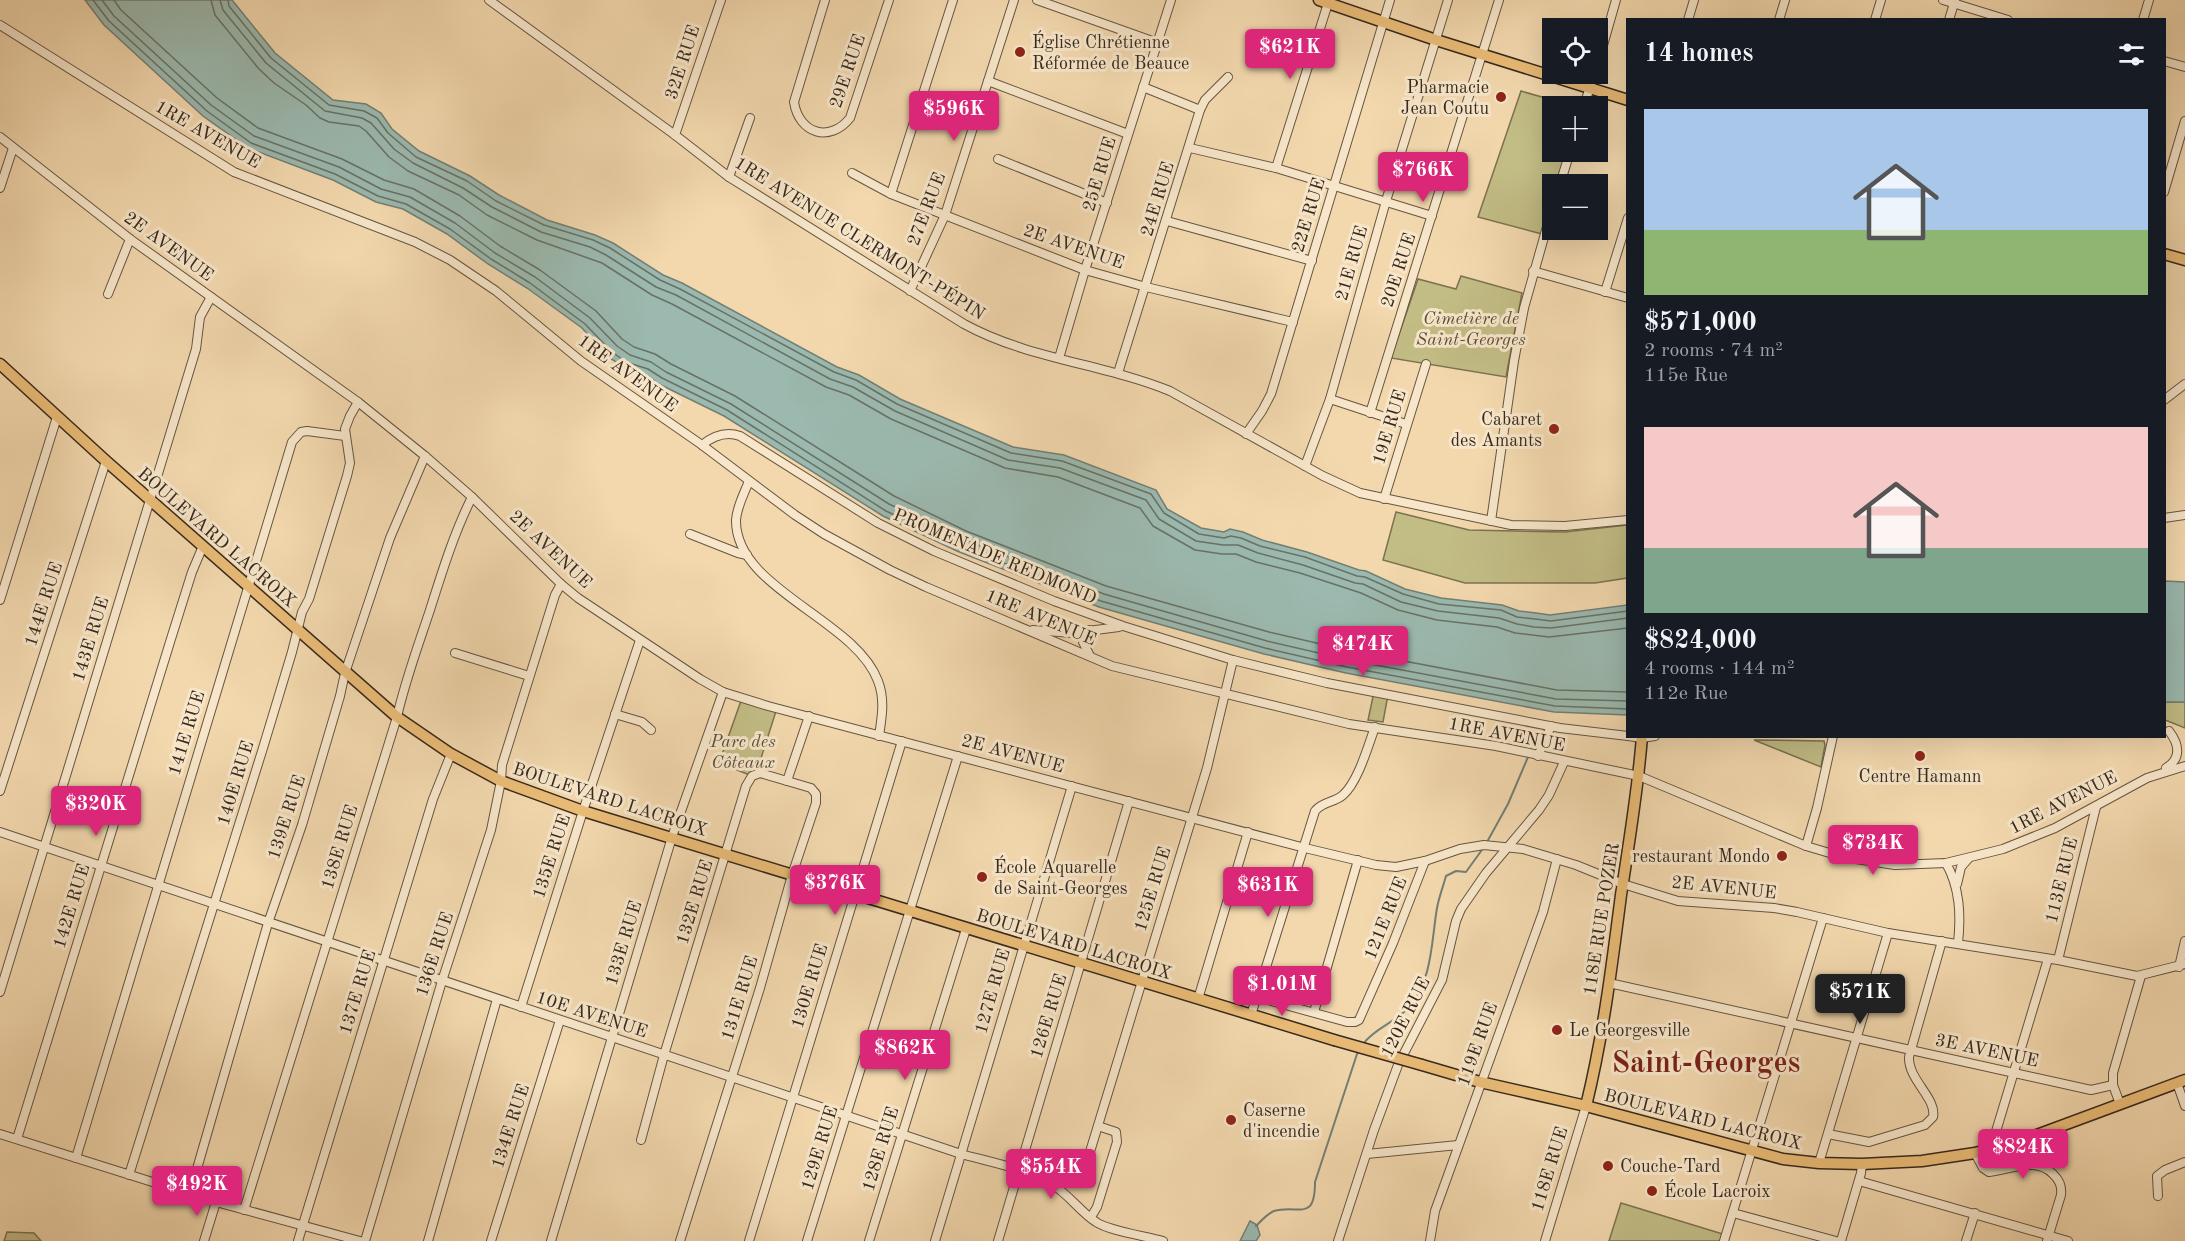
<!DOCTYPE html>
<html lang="en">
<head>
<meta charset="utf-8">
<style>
	:root { --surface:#171b24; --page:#20242c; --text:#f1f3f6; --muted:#9ea1a6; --accent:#db2777 }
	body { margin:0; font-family:"Old Standard TT",serif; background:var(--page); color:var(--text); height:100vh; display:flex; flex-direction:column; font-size:22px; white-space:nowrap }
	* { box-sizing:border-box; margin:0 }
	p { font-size:20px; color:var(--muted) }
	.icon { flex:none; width:33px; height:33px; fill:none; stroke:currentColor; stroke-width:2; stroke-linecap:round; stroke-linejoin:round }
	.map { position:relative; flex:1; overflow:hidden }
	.drawer { position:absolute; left:1626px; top:18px; width:540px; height:720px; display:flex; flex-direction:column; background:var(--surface); border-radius:0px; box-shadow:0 6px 24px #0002 }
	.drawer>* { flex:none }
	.tools { position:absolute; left:1542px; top:18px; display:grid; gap:12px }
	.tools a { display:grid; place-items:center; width:66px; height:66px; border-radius:0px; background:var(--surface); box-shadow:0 6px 24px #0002; font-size:30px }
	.price { position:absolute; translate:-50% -51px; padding:0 14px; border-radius:6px; background:var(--accent); color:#fff; font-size:20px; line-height:39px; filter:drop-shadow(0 2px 3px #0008) }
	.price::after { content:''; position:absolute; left:50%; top:36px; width:18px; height:14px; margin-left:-9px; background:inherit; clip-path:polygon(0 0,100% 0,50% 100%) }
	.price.on { background:#222; color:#fff }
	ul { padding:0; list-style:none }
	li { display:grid; align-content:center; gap:12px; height:318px; padding:0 18px }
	li span { display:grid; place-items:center; height:186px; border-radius:0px; color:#555 }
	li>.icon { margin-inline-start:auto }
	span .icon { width:108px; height:108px; fill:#fffc; stroke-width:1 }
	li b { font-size:26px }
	h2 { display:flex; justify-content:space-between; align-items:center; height:72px; padding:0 18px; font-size:26px }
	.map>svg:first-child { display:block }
	.green { fill:#c2bc85; stroke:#7c7251; stroke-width:1.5 }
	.water { fill:#9bb9af; stroke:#737f75; stroke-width:1.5 }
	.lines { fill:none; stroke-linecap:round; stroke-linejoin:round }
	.shore { stroke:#697166; stroke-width:1.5 }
	.stream { stroke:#737f75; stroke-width:2 }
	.minor-casing { stroke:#665541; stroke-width:10 }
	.major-casing { stroke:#37291d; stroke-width:13 }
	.minor { stroke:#f7e6ca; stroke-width:8 }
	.major { stroke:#eabc77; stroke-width:10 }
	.major-bridge-casing { stroke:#37291d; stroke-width:13; stroke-linecap:butt }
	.major-bridge { stroke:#eabc77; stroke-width:10 }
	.poi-dot { fill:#8f2418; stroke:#f7e6ca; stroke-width:2 }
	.labels { text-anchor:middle; stroke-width:6; stroke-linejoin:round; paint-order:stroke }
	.poi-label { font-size:18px; fill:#37291d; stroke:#f7e6ca; text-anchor:start }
	.street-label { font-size:18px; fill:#37291d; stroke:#f7e6ca }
	.park-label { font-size:18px; font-style:italic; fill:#5a4e37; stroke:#f7e6ca }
	.town-label { font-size:30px; font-weight:bold; fill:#7a1f14; stroke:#f7e6ca }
</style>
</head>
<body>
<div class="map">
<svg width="2185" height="1241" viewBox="0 0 2185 1241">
	<rect width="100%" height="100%" fill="#f3d8ae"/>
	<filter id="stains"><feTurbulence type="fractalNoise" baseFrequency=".00333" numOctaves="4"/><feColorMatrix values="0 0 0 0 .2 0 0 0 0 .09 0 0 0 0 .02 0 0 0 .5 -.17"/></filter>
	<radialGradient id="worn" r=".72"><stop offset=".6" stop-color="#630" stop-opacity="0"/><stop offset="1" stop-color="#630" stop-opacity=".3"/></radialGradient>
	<g class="green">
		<polygon points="1521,91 1573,106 1552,106 1552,152 1567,152 1557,184 1552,184 1552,199 1542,234 1478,217"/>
		<polygon points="1461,276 1522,293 1506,377 1391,358 1418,279 1456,289"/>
		<polygon points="1396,512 1469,530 1565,532 1627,525 1627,578 1595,583 1465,583 1383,560"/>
		<polygon points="1374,692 1388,695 1383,722 1368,720"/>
		<polygon points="742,698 777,708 756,774 752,776 719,763"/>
		<polygon points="2164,702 2185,702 2185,728 2165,720"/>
		<polygon points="1754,740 1824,741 1825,745 1821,767"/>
		<polygon points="1621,1203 1726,1235 1724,1241 1609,1241"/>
		<polygon points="7,1232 34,1233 41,1241 4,1241"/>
	</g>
	<g class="water">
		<polygon points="85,0 232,0 275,53 333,100 366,104 381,113 392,129 419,151 470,176 499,195 547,220 595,235 613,243 663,275 682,283 837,367 859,375 900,399 1013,447 1064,455 1156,490 1167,509 1201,528 1224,532 1230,529 1243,532 1262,540 1307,552 1359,570 1366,571 1405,589 1441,598 1502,605 1519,611 1536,613 1550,615 1627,605 1627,715 1554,712 1346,673 1264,654 1099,607 957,551 883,516 724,416 659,384 645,374 624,367 608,357 582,328 527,288 488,264 447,234 403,209 376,202 333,180 248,148 203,116 104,25"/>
		<polygon points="2165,581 2185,582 2185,702 2165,702"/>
		<polygon points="1250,1221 1257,1225 1260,1235 1256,1241 1240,1241"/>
	</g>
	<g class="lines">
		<g class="shore">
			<polyline points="93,0 109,21 207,111 251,143 335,174 378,196 406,204 450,229 491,259 530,283 585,324 612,352 626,362 648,369 662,378 727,410 886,511 960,546 1101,601 1265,648 1347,667 1555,706 1628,709"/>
			<polyline points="102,0 114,16 211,105 254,136 339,167 381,189 410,197 455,223 495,253 535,277 590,318 617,346 630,355 651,362 666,372 731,404 889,504 963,539 1104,594 1267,641 1349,660 1556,699 1628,701"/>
			<polyline points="114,0 121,10 217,98 258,128 342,159 384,180 414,189 460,216 500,246 540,270 596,311 622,339 634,347 655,354 671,364 735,396 894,496 966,531 1106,586 1269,632 1351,651 1557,690 1628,692"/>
			<polyline points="211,0 215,15 259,69 274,83 306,105 320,118 329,122 359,126 366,131 389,157 408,171 459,195 487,215 537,240 602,263 652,295 672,304 826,387 849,395 891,419 1005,468 1058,477 1140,508 1153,526 1195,550 1222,554 1236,554 1256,562 1300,573 1361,593 1398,610 1437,620 1497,627 1515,633 1549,637 1628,628"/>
			<polyline points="220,0 223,10 266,63 325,111 362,118 371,123 394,149 413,163 463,188 492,207 541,232 590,247 606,255 656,287 676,295 830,379 853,387 895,411 1008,460 1060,468 1146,500 1159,519 1196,541 1223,545 1238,545 1258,553 1303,565 1355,583 1363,584 1401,602 1438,611 1499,618 1517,624 1534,627 1551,628 1628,618"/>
			<polyline points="228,0 229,6 271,58 329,105 364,111 377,118 388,133 416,157 467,181 496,201 544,225 593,240 610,248 660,280 680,289 834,372 856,380 897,404 1011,453 1062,461 1151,494 1164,513 1199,534 1224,538 1231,536 1241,538 1260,546 1305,557 1357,576 1365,577 1403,594 1439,604 1501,610 1517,617 1535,619 1551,621 1628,611"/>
		</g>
		<g class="stream">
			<polyline points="1487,842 1508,804 1528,757"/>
			<path d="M1363,1044C1375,1028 1394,1023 1407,1009C1433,981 1431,943 1437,908C1439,897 1443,887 1446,876L1456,871L1466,872L1484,847"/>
			<path d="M1256,1226C1261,1221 1267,1214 1274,1211C1298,1204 1315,1223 1315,1182L1358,1051"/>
		</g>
		<g class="minor-casing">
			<g id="minor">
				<path d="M489,0L675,135L729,177L964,324C1028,359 1104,364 1170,391L1323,476L1360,493L1511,525L1565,526L1628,520"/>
				<path d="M825,0L794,102C799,134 830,143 850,118L889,0"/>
				<polyline points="1037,0 1158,43"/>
				<polyline points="1943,0 2008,20"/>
				<polyline points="1688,20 1694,0"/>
				<polyline points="1779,20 1785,0"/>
				<polyline points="1875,20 1881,0"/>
				<polyline points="1949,20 1955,0"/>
				<polyline points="2143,20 2149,0"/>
				<polyline points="0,25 234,172 415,242 450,260 496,291 581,361 702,445 795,515 824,534 890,570 926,587 1112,666 1349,724 1496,746 1639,776 1806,846 1843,857 1895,865 1946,863 2003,849 2055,828 2147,778 2185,766"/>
				<polyline points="2164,61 2185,67"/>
				<polyline points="1598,63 1616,0"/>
				<polyline points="988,81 1128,134"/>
				<polyline points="1143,87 1200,110"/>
				<polyline points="1584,106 1594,74"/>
				<polyline points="675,135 721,0"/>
				<polyline points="0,137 130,239 358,402 425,456 472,497 561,584 578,598 700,679 723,692 768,706 1305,848 1376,865 1396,867 1425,861 1460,849 1484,845 1523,849 1576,865 1623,884 1678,901 1774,908 1797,912 1888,933 2058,960 2137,976 2185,964"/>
				<polyline points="1190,148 1276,168 1432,216"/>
				<polyline points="998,159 1107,203"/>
				<polyline points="1276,168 1329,0"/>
				<polyline points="852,173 891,194 1085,270 1146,287 1293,322"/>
				<polyline points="729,177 750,118"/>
				<polyline points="1560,184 1570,152"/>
				<polyline points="0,188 13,148"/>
				<polyline points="2164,192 2185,121"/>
				<polyline points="891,194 953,0"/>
				<polyline points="1167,221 1312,261"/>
				<polyline points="1533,271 1628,298"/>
				<polyline points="910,291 945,215 1014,0"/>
				<polyline points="1605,292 1628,218"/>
				<polyline points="108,294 130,239"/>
				<polyline points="1059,358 1085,270 1171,0"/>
				<polyline points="1118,373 1200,110 1205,100 1228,77"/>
				<polyline points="1330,399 1406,424"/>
				<polyline points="2164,400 2185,384"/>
				<polyline points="1370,413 1499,0"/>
				<polyline points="1246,434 1262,411 1271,394 1390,0"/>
				<path d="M702,445C713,436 726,431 740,436L878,523L934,551L1054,601L1123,626L1233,660L1327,683L1560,728L1628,736"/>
				<polyline points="1305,466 1330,399 1386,201 1448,0"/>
				<path d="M749,481C744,494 737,506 736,520C735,589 855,619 878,681C885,699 882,717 879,736"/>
				<polyline points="1384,499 1426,364"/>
				<polyline points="2164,518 2185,515"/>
				<polyline points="1491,521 1514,361 1524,308 1552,209"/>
				<polyline points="690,534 738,553 747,555"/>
				<polyline points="0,600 57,417"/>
				<polyline points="1033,630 1072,633 1119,627"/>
				<polyline points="455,653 529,676"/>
				<polyline points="1090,656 1083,642 1085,633 1090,630"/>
				<polyline points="615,714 642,722 651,730"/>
				<polyline points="1628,736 1642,738 1655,736"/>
				<polyline points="1538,756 1551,726"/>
				<path d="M2166,768C2182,758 2179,744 2169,731"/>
				<polyline points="787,781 809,716"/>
				<polyline points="0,791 106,461"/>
				<path d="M0,832L961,1154C990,1162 1023,1168 1050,1183C1068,1193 1079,1211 1096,1222C1109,1231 1146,1236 1163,1241"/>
				<polyline points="1806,846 1817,808 1833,736"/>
				<path d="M1946,863C1960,888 1961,915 1958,943"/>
				<polyline points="1957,884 1961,867 1968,859"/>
				<polyline points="2058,960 2096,807"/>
				<polyline points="2179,967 2185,941"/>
				<polyline points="1609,983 2091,1090 2113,1085"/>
				<polyline points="0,992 196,349 200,317 211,297"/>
				<polyline points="1257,997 1347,1022 1355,1022 1359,1020 1393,943 1425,861"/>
				<polyline points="1198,999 1248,832"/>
				<polyline points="521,1007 583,811 640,640"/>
				<polyline points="1314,1012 1358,860"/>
				<path d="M1251,1015L1315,811C1323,801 1334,803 1343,795C1358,782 1368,746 1375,727"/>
				<polyline points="2177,1083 2185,1106"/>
				<polyline points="2120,1104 2113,1085 2113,1073 2141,976"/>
				<polyline points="0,1134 216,1202 360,1241"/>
				<path d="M1828,1134L1869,1142L1925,1125L1933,1117C1937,1098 1908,1080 1909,1057L1942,941"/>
				<polyline points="17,1139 170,642 192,572 203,546"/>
				<polyline points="641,1140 664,1055 746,786 752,776 760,773 811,788 816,794 816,803 792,875 760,988 680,1241"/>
				<polyline points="1991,1148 2048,959"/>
				<path d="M1975,1153L1983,1168L1989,1172C2010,1170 2036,1156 2053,1174C2059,1180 2062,1185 2061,1195L2047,1241"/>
				<polyline points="1367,1154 1458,1145"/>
				<polyline points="1089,1155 1207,768 1233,660"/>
				<polyline points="76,1158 292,442 301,432 307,431 345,436"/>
				<polyline points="1819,1163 1888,933"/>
				<polyline points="129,1175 263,748 292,652 302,612 309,599 347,476 350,463 345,429 350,416 358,402"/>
				<polyline points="1859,1181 2068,1241"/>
				<polyline points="190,1193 268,923 302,825 340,696 345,673 390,538 425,456"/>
				<polyline points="2158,1196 2157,1176 2165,1170 2185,1162"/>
				<path d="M244,1210L397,717C405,681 418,646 430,610C442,572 454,533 472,497"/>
				<polyline points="1733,1213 1836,1241"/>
				<polyline points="1091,1217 1097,1207 1117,1142 1116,1132 1098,1126"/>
				<polyline points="204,1241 216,1202"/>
				<polyline points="298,1241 433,799 451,754"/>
				<polyline points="365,1241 442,981 491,830 501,781 502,765 555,595 561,584"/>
				<polyline points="428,1241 497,999"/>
				<polyline points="491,1241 560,1020"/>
				<polyline points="551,1241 672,837 723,692"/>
				<polyline points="749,1241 902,741"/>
				<polyline points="807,1241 958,756"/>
				<polyline points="869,1241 966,929"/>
				<polyline points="935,1241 1072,786"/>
				<polyline points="998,1241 1129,801"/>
				<polyline points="1338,1241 1374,1130 1398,1065 1442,980 1456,921 1461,909 1486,873 1539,810 1549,795 1564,762"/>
				<polyline points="1430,1241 1435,1211 1543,912 1557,859"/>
				<polyline points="1545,1241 1586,1106"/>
				<polyline points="1724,1241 1823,918"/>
				<polyline points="1841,1241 1861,1173 1862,1164"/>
				<polyline points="1966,1241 1975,1213"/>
			</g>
		</g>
		<g class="major-casing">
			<g id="major">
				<polyline points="1319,0 1436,40 1628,100"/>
				<polyline points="2164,254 2185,260"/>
				<polyline points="0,364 106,461 397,717 451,754 501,781 583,811 1334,1040"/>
				<polyline points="1422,1065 1480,1082 1586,1106 1783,1159 1819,1163 1862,1164 1922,1161 1975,1153 2026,1139 2185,1080"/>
				<path d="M1586,1106C1603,1037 1612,965 1621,895C1629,842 1638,790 1642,736"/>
			</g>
		</g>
		<use href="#minor" class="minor"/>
		<use href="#major" class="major"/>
		<g class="major-bridge-casing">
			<polyline id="major-bridge" points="1334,1040 1422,1065"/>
		</g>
		<use href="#major-bridge" class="major-bridge"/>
	</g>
	<g class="poi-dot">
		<circle cx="1020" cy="52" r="6"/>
		<circle cx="1501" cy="97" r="6"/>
		<circle cx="1554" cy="429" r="6"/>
		<circle cx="1920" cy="756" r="6"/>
		<circle cx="1782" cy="856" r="6"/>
		<circle cx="982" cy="877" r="6"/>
		<circle cx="1557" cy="1030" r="6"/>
		<circle cx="1231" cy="1120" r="6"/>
		<circle cx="1608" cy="1166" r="6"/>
		<circle cx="1652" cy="1191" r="6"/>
	</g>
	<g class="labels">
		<g class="poi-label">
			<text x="1032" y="48">Église Chrétienne<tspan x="1032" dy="21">Réformée de Beauce</tspan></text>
			<text x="1489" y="93" text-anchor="end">Pharmacie<tspan x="1489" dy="21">Jean Coutu</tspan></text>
			<text x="1542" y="425" text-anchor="end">Cabaret<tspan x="1542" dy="21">des Amants</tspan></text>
			<text x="1920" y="782" text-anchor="middle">Centre Hamann</text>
			<text x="1770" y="862" text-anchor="end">restaurant Mondo</text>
			<text x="994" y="873">École Aquarelle<tspan x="994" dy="21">de Saint-Georges</tspan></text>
			<text x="1569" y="1036">Le Georgesville</text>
			<text x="1243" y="1116">Caserne<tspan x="1243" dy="21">d'incendie</tspan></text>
			<text x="1620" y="1172">Couche-Tard</text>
			<text x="1664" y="1197">École Lacroix</text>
		</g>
		<g class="street-label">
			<text transform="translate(682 62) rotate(-72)" y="6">32E RUE</text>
			<text transform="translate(847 71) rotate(-71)" y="6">29E RUE</text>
			<text transform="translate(208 134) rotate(30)" y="6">1RE AVENUE</text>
			<text transform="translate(1099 174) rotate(-73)" y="6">25E RUE</text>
			<text transform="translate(1157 199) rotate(-73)" y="6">24E RUE</text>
			<text transform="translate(926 209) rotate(-69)" y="6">27E RUE</text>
			<text transform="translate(1308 215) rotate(-73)" y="6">22E RUE</text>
			<text transform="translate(860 238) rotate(32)" y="6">1RE AVENUE CLERMONT-PÉPIN</text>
			<text transform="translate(169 246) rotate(36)" y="6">2E AVENUE</text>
			<text transform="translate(1074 246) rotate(19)" y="6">2E AVENUE</text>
			<text transform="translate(1351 263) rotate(-74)" y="6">21E RUE</text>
			<text transform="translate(1398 270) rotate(-72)" y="6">20E RUE</text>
			<text transform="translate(628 373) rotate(36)" y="6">1RE AVENUE</text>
			<text transform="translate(1389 427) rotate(-73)" y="6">19E RUE</text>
			<text transform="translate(217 537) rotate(41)" y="6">BOULEVARD LACROIX</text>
			<text transform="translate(551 549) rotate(43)" y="6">2E AVENUE</text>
			<text transform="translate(995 556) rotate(23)" y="6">PROMENADE REDMOND</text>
			<text transform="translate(43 604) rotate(-72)" y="6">144E RUE</text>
			<text transform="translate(1041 617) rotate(23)" y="6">1RE AVENUE</text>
			<text transform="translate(90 639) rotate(-73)" y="6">143E RUE</text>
			<text transform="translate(186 733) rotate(-73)" y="6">141E RUE</text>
			<text transform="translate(1507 734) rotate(11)" y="6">1RE AVENUE</text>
			<text transform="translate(1013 753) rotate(15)" y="6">2E AVENUE</text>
			<text transform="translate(235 783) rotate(-73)" y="6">140E RUE</text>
			<text transform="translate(610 799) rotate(18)" y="6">BOULEVARD LACROIX</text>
			<text transform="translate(2063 802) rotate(-27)" y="6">1RE AVENUE</text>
			<text transform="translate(286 817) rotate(-72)" y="6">139E RUE</text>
			<text transform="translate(339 847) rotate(-73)" y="6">138E RUE</text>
			<text transform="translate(551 856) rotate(-72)" y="6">135E RUE</text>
			<text transform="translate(2061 880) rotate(-76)" y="6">113E RUE</text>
			<text transform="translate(1724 887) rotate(6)" y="6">2E AVENUE</text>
			<text transform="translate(1152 889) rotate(-73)" y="6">125E RUE</text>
			<text transform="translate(694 902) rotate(-73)" y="6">132E RUE</text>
			<text transform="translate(71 906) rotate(-73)" y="6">142E RUE</text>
			<text transform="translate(1385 918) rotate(-68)" y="6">121E RUE</text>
			<text transform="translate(1601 919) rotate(-81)" y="6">118E RUE POZER</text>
			<text transform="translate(623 943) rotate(-73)" y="6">133E RUE</text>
			<text transform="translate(1074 944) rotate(17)" y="6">BOULEVARD LACROIX</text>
			<text transform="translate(434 954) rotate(-72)" y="6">136E RUE</text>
			<text transform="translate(809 986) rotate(-73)" y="6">130E RUE</text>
			<text transform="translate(992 991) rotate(-74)" y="6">127E RUE</text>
			<text transform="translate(357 992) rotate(-73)" y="6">137E RUE</text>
			<text transform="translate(739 998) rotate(-73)" y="6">131E RUE</text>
			<text transform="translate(592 1014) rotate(18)" y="6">10E AVENUE</text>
			<text transform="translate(1048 1016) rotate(-73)" y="6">126E RUE</text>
			<text transform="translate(1405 1017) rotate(-63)" y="6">120E RUE</text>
			<text transform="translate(1477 1044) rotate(-70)" y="6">119E RUE</text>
			<text transform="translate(1987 1050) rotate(12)" y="6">3E AVENUE</text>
			<text transform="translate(1703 1119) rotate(14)" y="6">BOULEVARD LACROIX</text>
			<text transform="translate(510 1126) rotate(-72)" y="6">134E RUE</text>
			<text transform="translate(819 1148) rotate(-73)" y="6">129E RUE</text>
			<text transform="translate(880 1149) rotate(-73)" y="6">128E RUE</text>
			<text transform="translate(1549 1169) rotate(-73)" y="6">118E RUE</text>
		</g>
		<g class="park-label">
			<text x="1471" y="324">Cimetière de<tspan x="1471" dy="21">Saint-Georges</tspan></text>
			<text x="743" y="747">Parc des<tspan x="743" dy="21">Côteaux</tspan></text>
		</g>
		<g class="town-label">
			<text x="1706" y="1072">Saint-Georges</text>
		</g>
	</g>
	<rect width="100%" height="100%" filter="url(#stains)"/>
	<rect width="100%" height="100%" fill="url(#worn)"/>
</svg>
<div class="tools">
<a><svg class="icon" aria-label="locate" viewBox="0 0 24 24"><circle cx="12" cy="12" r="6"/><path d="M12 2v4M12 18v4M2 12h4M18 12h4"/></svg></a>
<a>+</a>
<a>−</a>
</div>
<b class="price" style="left:1290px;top:80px">$621K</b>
<b class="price" style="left:954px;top:142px">$596K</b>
<b class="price" style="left:1423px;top:203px">$766K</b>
<b class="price" style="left:1363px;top:677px">$474K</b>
<b class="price" style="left:96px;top:837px">$320K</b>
<b class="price" style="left:1873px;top:876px">$734K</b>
<b class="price" style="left:835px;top:916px">$376K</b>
<b class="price" style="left:1268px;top:918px">$631K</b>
<b class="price" style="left:1282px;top:1017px">$1.01M</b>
<b class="price on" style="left:1860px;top:1025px">$571K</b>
<b class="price" style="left:905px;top:1081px">$862K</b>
<b class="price" style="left:2023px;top:1180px">$824K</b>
<b class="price" style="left:1051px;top:1200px">$554K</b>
<b class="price" style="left:197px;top:1217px">$492K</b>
<section class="drawer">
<h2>14 homes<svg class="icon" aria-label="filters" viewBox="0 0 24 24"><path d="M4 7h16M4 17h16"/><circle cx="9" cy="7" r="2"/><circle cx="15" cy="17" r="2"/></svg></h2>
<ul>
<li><span style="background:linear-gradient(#a9c7e8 65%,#8fb573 0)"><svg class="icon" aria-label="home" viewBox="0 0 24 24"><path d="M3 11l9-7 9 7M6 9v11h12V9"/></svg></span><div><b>$571,000</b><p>2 rooms · 74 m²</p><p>115e Rue</p></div></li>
<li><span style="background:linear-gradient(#f6c9c9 65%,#7fa58c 0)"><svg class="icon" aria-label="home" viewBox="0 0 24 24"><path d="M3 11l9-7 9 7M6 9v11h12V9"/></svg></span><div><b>$824,000</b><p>4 rooms · 144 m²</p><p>112e Rue</p></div></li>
</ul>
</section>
</div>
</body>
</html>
